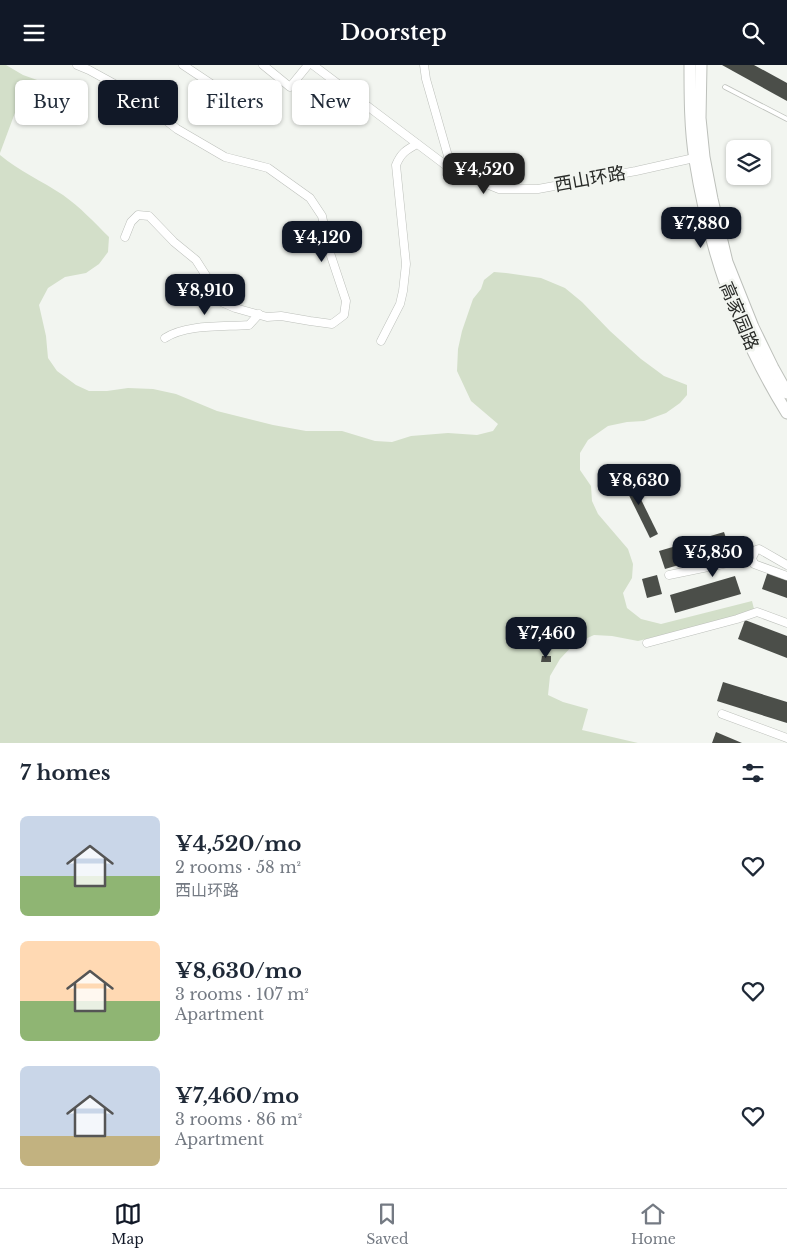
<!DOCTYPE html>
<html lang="en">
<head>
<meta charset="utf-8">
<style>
	:root { --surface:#fff; --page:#f6f6f7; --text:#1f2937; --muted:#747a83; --line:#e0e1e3; --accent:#111827 }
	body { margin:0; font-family:"Libre Baskerville","Noto Sans SC",serif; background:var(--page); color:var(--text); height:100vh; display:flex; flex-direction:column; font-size:19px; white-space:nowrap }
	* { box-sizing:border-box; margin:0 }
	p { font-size:16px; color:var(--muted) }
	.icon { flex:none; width:28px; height:28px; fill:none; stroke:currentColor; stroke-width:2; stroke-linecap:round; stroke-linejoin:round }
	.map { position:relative; height:678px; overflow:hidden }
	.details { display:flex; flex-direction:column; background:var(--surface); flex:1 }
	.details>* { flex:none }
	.top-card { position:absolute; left:15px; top:15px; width:500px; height:45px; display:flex; gap:10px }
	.controls { position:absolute; left:726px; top:75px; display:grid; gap:10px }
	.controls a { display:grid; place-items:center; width:45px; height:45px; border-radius:8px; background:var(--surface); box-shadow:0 1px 4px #0004; font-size:25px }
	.price { position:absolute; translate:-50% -42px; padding:0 11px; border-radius:10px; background:var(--accent); color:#fff; font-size:16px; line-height:32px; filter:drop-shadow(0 1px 2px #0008) }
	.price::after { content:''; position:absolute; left:50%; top:30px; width:15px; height:11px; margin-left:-8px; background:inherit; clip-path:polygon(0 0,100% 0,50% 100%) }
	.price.current { background:#222; color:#fff }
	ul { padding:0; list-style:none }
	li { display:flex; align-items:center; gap:15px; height:125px; padding:0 20px }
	li span { display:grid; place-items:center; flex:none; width:140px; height:100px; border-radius:8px; color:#555 }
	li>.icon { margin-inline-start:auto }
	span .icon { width:60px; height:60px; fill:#fffc; stroke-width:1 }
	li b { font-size:21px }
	h2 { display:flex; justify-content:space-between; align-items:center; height:60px; padding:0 20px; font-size:21px }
	.chip { padding:0 18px; border-radius:8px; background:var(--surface); box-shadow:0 1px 4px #0004; font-size:18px; line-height:45px }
	.chip.current { background:var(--accent); color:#fff }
	header { display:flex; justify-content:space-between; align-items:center; height:65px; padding:0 20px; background:var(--accent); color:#fff; font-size:22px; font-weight:600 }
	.tab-bar { display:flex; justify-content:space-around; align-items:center; height:70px; border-top:1px solid var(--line); background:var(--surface); font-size:14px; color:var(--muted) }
	.tab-bar a { display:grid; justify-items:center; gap:2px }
	.tab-bar .current { color:var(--accent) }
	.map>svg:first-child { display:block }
	.green { fill:#d3dfc9 }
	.building { fill:#4b4e49 }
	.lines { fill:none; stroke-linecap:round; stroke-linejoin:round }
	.service-casing { stroke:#bdc0bb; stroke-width:5.5 }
	.minor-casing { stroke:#bdc0bb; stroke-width:9 }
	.secondary-casing { stroke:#bdc0bb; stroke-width:13 }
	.service { stroke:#fff; stroke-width:4 }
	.minor { stroke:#fff; stroke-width:8 }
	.secondary { stroke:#fff; stroke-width:11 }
	.labels { text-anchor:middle; stroke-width:5; stroke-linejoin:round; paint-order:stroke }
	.street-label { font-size:18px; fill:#292b28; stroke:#f2f5f0 }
</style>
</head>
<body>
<header><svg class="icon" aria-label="menu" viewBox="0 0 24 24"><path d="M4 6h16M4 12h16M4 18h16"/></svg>Doorstep<svg class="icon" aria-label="search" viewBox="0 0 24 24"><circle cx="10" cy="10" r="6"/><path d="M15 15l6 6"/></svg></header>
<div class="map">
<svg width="787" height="678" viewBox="0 0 787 678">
	<rect width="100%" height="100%" fill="#f2f5f0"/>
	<g class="green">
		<polygon points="0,0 6,0 23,10 40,16 33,26 19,37 0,88"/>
		<path d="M0,90C19,106 42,116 63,130C80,142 94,157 109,172L108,187L99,199L86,208L65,212L48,223L39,240L46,271L48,293L57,306L76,320L89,326H107L128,323L153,324L176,329L217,346L273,360L306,366H342L375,376L392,377L411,371L448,368L477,370L493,366L498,359L471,336L457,306L458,284L462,266L473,234L481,224L484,215L494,207L506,208L541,213L565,223L582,237L610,266L641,294L664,311L687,320V330L680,338L666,348L644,356L627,357L608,361L588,375L580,388V405L591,421L592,436L598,449L628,484L633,499L632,513L623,528L627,543L641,554L661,559L752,536L754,544L747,549L638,576L612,571L594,570L574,579L560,594L550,611L548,630L563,637L588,644L582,665L638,678H0Z"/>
	</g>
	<g class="building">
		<polygon points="722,0 754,0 787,18 787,36"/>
		<polygon points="628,408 658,469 650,473 620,412"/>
		<polygon points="724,467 730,485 665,504 659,486"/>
		<polygon points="768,506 787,513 787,533 762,524"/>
		<polygon points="657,510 662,529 647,533 642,514"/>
		<polygon points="735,511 741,529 675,548 670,530"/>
		<polygon points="745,555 787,571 787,593 738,574"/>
		<polygon points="542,591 551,591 551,597 541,597"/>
		<polygon points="723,617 787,637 787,658 717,636"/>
		<polygon points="716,667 742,678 712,678"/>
	</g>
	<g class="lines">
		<g class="service-casing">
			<polyline id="service" points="725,22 787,54"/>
		</g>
		<g class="minor-casing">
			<g id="minor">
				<polyline points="77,0 89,5 131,28 177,64 225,92 268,103 310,133 322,151 329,185 346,236 344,250 332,259 310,256 281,251 267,252 235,243 219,236 212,220 196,195 174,177 149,151 138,150 131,157 125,172"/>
				<polyline points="183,0 249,44"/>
				<polyline points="263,0 290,22 308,0"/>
				<polyline points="313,0 452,105 499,124 538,124 636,106 694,93"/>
				<polyline points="424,0 426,14 452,105"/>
				<polyline points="183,234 219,236"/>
				<path d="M165,273C187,259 223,262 249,260L259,249"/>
				<path d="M381,276L400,239L403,226L406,199L396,100C401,88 406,85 417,79"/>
				<polyline points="787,500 759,484 756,485 752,493 754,499 787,511"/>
				<polyline points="669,510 752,493"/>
				<polyline points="647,578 737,554 757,547 787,558"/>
				<polyline points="722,649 787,673"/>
			</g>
		</g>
		<g class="secondary-casing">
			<g id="secondary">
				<path d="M690,0C690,31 690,64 695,95C709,184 739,271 787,348"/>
				<polyline points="701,0 700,53 704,92 712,134 727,197 753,262 773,303 787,328"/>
			</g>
		</g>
		<use href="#service" class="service"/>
		<use href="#minor" class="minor"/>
		<use href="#secondary" class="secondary"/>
	</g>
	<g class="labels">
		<g class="street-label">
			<text transform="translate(590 114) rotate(-10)" y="6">西山环路</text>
			<text transform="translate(739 251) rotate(67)" y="6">高家园路</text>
		</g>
	</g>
</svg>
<div class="controls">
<a><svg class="icon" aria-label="layers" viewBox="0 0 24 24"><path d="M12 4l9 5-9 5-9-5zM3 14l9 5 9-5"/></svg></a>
</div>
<b class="price current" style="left:484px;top:130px">¥4,520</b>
<b class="price" style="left:701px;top:184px">¥7,880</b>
<b class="price" style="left:322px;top:198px">¥4,120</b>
<b class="price" style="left:205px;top:251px">¥8,910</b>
<b class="price" style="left:639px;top:441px">¥8,630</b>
<b class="price" style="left:713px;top:513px">¥5,850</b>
<b class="price" style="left:546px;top:594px">¥7,460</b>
<div class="top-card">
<a class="chip">Buy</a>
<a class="chip current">Rent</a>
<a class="chip">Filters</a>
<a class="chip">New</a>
</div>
</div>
<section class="details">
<h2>7 homes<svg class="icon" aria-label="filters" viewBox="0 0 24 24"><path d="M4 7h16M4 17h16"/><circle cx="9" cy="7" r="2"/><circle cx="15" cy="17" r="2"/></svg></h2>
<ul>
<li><span style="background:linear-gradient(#c9d6e8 60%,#8fb573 0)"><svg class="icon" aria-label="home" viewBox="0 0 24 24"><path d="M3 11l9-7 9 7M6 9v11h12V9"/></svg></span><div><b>¥4,520/mo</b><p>2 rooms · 58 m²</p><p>西山环路</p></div><svg class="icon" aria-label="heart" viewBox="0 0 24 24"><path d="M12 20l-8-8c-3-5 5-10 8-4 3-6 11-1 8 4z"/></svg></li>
<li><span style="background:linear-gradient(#ffd9b3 60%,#8fb573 0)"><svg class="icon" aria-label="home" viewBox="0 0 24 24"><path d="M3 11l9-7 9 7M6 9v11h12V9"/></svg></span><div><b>¥8,630/mo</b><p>3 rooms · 107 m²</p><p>Apartment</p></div><svg class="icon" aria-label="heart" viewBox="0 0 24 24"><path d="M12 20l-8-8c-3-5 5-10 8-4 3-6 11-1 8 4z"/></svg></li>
<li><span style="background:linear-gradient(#c9d6e8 70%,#c2b280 0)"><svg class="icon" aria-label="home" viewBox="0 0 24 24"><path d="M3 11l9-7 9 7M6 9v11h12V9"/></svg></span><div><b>¥7,460/mo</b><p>3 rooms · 86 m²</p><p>Apartment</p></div><svg class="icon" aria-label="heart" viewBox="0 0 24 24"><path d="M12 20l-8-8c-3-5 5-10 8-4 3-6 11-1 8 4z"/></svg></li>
</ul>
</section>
<nav class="tab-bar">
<a class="current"><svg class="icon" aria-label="map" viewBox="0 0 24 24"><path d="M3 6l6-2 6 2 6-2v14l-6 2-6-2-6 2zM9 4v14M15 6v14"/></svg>Map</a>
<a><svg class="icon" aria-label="saved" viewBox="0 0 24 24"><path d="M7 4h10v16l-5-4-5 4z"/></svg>Saved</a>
<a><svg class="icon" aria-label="home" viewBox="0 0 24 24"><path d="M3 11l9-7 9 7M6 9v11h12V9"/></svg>Home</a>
</nav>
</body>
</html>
